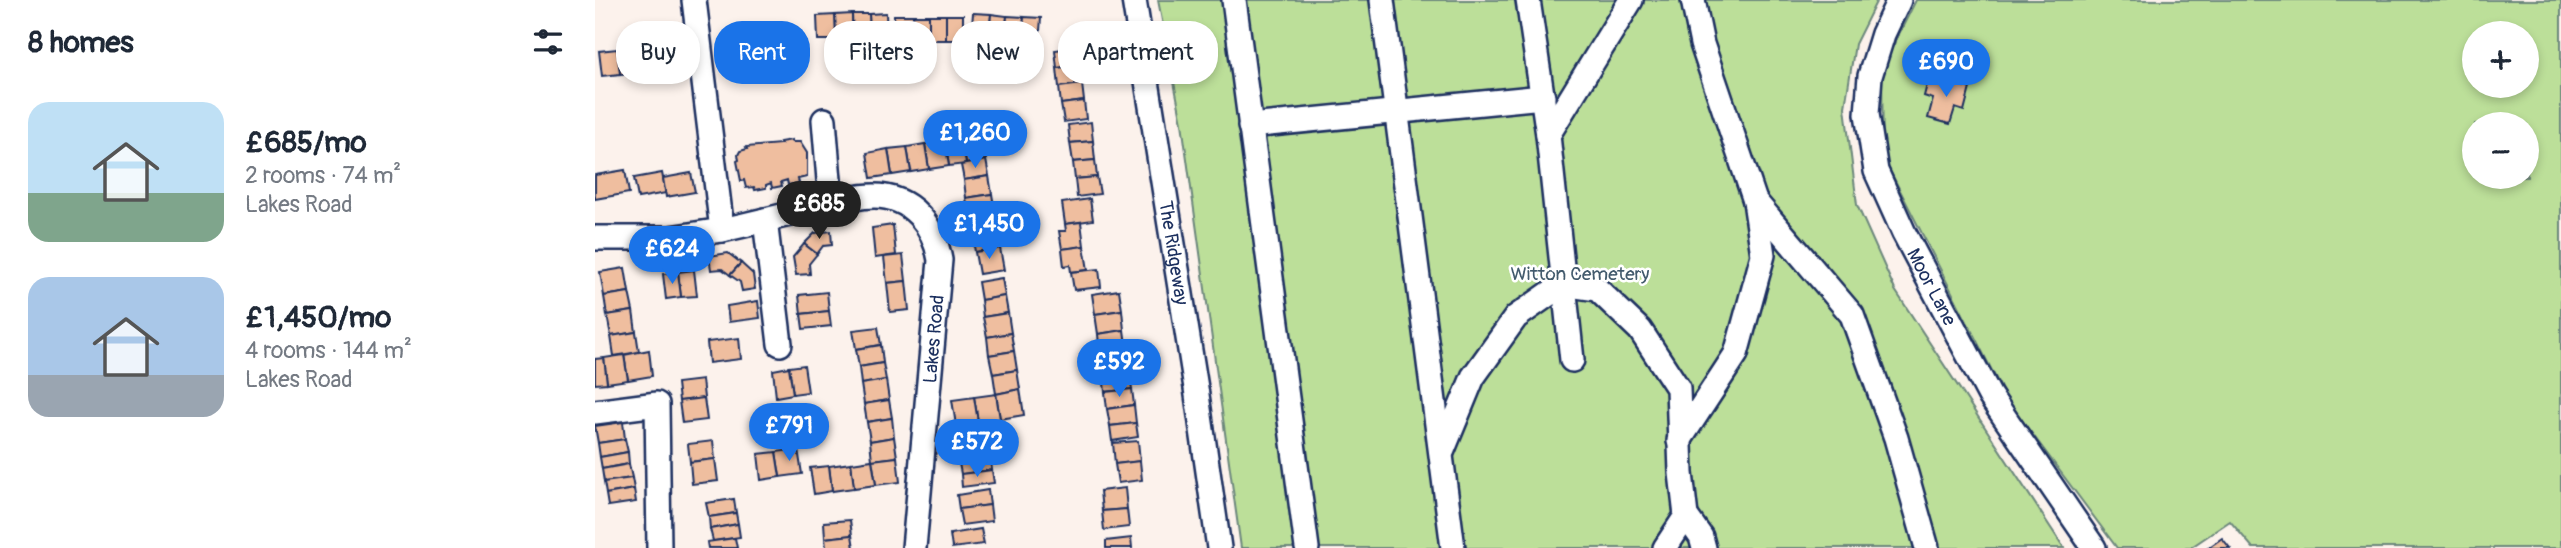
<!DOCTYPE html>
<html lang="en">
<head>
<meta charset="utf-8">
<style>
	:root { --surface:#fff; --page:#f6f6f7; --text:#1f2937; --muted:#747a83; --accent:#1a73e8 }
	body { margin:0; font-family:Pangolin,sans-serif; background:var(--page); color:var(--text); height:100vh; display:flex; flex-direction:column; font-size:26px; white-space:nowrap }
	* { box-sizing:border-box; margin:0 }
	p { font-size:23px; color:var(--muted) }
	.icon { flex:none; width:38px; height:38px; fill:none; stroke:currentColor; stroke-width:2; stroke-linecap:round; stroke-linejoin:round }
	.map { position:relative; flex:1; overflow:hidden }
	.drawer { display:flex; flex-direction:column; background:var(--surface); width:595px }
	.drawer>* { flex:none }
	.guide { position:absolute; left:21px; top:21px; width:665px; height:63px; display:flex; gap:14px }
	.fabs { position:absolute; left:1867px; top:21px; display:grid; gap:14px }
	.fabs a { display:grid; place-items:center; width:77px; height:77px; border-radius:50%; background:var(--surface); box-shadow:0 4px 10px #0003; font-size:35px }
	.price { position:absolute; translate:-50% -60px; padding:0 16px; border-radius:24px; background:var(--accent); color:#fff; font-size:23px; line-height:46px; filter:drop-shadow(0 2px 4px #0008) }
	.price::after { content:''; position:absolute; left:50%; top:42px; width:21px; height:16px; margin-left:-10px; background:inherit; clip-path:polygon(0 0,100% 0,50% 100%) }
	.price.on { background:#222; color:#fff }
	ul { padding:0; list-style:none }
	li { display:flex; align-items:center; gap:21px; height:175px; padding:0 28px }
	li span { display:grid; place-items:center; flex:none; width:196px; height:140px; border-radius:21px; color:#555 }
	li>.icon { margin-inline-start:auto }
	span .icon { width:84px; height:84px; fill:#fffc; stroke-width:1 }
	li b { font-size:30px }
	h2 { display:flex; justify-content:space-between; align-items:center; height:84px; padding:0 28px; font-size:30px }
	.pill { padding:0 24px; border-radius:28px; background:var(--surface); box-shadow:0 4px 10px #0003; font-size:24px; line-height:63px }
	.pill.on { background:var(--accent); color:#fff }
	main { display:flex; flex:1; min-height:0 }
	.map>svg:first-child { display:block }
	.green { fill:#bcdf99; stroke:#6c877c; stroke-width:2; fill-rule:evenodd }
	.building { fill:#efbe9f; stroke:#1b2f5e; stroke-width:2 }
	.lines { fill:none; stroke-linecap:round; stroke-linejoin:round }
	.minor-casing { stroke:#1b2f5e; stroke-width:28 }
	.minor { stroke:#fff; stroke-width:23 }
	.labels { text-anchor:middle; stroke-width:5; stroke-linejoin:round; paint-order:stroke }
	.street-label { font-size:19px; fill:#1b2f5e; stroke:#fff }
	.park-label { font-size:19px; fill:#435b6d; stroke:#fff }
</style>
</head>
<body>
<main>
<section class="drawer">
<h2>8 homes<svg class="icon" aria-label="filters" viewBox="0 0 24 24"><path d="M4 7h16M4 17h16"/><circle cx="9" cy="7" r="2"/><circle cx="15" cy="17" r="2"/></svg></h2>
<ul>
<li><span style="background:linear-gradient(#bfe0f5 65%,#7fa58c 0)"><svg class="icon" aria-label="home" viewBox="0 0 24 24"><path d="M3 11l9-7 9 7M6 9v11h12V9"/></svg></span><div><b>£685/mo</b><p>2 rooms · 74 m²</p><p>Lakes Road</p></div></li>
<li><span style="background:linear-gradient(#a9c7e8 70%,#9aa5b1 0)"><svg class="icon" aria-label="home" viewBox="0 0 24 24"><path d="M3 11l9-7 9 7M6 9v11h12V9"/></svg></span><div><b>£1,450/mo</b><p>4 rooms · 144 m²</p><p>Lakes Road</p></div></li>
</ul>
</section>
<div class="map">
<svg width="1966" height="548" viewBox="0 0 1966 548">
	<rect width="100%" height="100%" fill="#fcf2ec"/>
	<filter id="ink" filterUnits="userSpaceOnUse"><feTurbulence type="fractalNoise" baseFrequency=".0143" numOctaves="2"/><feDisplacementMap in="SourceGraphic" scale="14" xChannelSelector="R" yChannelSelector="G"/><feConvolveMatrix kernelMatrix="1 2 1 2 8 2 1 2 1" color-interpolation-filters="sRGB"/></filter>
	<g filter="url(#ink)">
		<g class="green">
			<polygon points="563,0 1282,0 1260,44 1250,107 1262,205 1300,290 1469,548 646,548 587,123"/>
			<path d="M1321,0H1966V548H1658L1635,521L1595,548H1522L1412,400L1288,157L1287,68ZM1880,33H1932V86H1880ZM1880,124H1932V177H1880Z"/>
		</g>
		<g class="building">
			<polygon points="291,13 292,38 275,39 274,14"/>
			<polygon points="378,13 396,14 394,39 376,38"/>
			<polygon points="257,14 258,39 241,40 240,15"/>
			<polygon points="257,14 274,14 275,39 258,39"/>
			<polygon points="396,14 412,16 410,41 394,39"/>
			<polygon points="240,15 241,40 223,40 222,16"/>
			<polygon points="299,15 318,15 318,40 299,39"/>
			<rect x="318" y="15" width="16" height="25"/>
			<rect x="334" y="15" width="17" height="25"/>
			<rect x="351" y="15" width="17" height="25"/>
			<polygon points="412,16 429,17 427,42 410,41"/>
			<polygon points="429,17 446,18 444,43 427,42"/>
			<polygon points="206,32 208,57 191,58 189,33"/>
			<polygon points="189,33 191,58 174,59 172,34"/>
			<polygon points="172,34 174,59 157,60 155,35"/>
			<polygon points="155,35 157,60 139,62 137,37"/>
			<polygon points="72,44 75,69 58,71 55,45"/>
			<polygon points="55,45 58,71 41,73 39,48"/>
			<polygon points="482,47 485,65 462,68 460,50"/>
			<polygon points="39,48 41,73 25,74 22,49"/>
			<polygon points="22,49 25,74 7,76 4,51"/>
			<polygon points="485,65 487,84 464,87 462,68"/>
			<polygon points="1334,77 1375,88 1369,111 1360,108 1355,124 1333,118 1338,99 1329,96"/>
			<polygon points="487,84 489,101 466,104 464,87"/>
			<polygon points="489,101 491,119 469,122 466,104"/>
			<polygon points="496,122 498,141 475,143 473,125"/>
			<polygon points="387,135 391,160 371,164 367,139"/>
			<polygon points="367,139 371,164 354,166 350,141"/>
			<polygon points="197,140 197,142 205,142 212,153 212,177 203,179 204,183 193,185 192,180 186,182 187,186 177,188 176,183 171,185 171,188 160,190 159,187 151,188 149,180 146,181 142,161 144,160 143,155 145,151 152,149 151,147 186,144 185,142"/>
			<polygon points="350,141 354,166 334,169 330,144"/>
			<polygon points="498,141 500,160 478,162 475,143"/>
			<polygon points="330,144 334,169 316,172 312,147"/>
			<polygon points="312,147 316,172 297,175 293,149"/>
			<polygon points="293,149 297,175 276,178 272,153"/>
			<polygon points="391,160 394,176 369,180 366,165"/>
			<polygon points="500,160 502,177 480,179 478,162"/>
			<polygon points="30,170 34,193 0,199 0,175"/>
			<polygon points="67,173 71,193 43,198 39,178"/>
			<polygon points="96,173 100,192 71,197 68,178"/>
			<polygon points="394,176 397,194 371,198 369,180"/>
			<polygon points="502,177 505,194 482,197 480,179"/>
			<polygon points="397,194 400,212 374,216 371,198"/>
			<polygon points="495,199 498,220 470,224 467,203"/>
			<polygon points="400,212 402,229 377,233 374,216"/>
			<polygon points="486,222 489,246 467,249 464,231 471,231 470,224"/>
			<polygon points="298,225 301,255 280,258 277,228"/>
			<polygon points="402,229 405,248 380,252 377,233"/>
			<polygon points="236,231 237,245 228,246 222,254 209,244 220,233"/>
			<polygon points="209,244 222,254 214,264 215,274 201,275 198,257"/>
			<polygon points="489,246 493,270 476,272 475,265 469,266 467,249"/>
			<polygon points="405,248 409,270 384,274 380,252"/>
			<polygon points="133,253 146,263 135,275 127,269 116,270 114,256"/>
			<polygon points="308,255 311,281 292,283 289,257"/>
			<polygon points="146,263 158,274 160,289 147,291 145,282 135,275"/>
			<polygon points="30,268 34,292 9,296 5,272"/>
			<polygon points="504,269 506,287 479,290 476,272"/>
			<polygon points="99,270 102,296 86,297 83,272"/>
			<polygon points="83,272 86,297 71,299 68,274"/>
			<polygon points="407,278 410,296 386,300 383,282"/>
			<polygon points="311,281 314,310 295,312 292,283"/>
			<polygon points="524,290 527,310 500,314 497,294"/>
			<polygon points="34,292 38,311 12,315 9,296"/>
			<polygon points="232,292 234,311 206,314 204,295"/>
			<polygon points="410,296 413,313 388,317 386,300"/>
			<polygon points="163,301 165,318 134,322 132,306"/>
			<polygon points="527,310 529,330 503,334 500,314"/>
			<polygon points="38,311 41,332 16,336 12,315"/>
			<polygon points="234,311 236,326 208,329 206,314"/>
			<polygon points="413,313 416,333 392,337 388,317"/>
			<polygon points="283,327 286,345 261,349 258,330"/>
			<polygon points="529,330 532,352 505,356 503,334"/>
			<polygon points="41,332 44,352 19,356 16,336"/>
			<polygon points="416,333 419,351 394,355 392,337"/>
			<polygon points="144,338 146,359 114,363 112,342"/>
			<polygon points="286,345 288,363 264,367 261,349"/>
			<polygon points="54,350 57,376 33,380 29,355"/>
			<polygon points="419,351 422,370 398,374 394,355"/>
			<polygon points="532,352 534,370 508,374 505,356"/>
			<polygon points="29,355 33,380 12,383 9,358"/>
			<polygon points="9,358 12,383 0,384 0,359"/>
			<polygon points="288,363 291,380 266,384 264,367"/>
			<polygon points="209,365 213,392 198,394 194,367"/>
			<polygon points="194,367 198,394 181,397 178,370"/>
			<polygon points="422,370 425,389 401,394 398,374"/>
			<polygon points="534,370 537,389 510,392 508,374"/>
			<polygon points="107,380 109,398 84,401 82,383"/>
			<polygon points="291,380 294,400 269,404 266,384"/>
			<polygon points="425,389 429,415 405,419 401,394"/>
			<polygon points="537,389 539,405 512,409 510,392"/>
			<polygon points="401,394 405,419 383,422 379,397"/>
			<polygon points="379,397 383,422 361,425 357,400"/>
			<polygon points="109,398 112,420 87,423 84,401"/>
			<polygon points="294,400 297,418 272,422 269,404"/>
			<polygon points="539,405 541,423 515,426 512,409"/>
			<polygon points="297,418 299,437 275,441 272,422"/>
			<polygon points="28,422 30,439 3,443 0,426"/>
			<polygon points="541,423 543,437 517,441 515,426"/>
			<polygon points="299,437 302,457 277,460 275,441"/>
			<polygon points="30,439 33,452 5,457 3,443"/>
			<polygon points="118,441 120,459 95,462 93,444"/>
			<polygon points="543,441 545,461 520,464 518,443"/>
			<polygon points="203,449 207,474 185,477 181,452"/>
			<polygon points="33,452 34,464 7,469 5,457"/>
			<polygon points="181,452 185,477 166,480 163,454"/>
			<polygon points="395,454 397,470 366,474 363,458"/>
			<polygon points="302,457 305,482 281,485 277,460"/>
			<polygon points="120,459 123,481 97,484 95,462"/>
			<polygon points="277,460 281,485 259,488 256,463"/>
			<polygon points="545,461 547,480 523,483 520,464"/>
			<polygon points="256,463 259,488 237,491 234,466"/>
			<polygon points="34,464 37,478 9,482 7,469"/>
			<polygon points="234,466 237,491 219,494 215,468"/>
			<polygon points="397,470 399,483 367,487 366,474"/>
			<polygon points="37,478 39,489 11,494 9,482"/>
			<polygon points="530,488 532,509 507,511 505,491"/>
			<polygon points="39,489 41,502 13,506 11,494"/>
			<polygon points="393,490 395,505 364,509 362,495"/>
			<polygon points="139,499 141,513 114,517 111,503"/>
			<polygon points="395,505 397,521 367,525 364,509"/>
			<polygon points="532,509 534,527 509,530 507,511"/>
			<polygon points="141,513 143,524 115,529 114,517"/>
			<polygon points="255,520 257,535 230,538 229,522"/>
			<polygon points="143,524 145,537 118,541 115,529"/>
			<polygon points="386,529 389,544 357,548 355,534"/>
			<polygon points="257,535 259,548 231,548 230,538"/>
			<polygon points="140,538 142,548 113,548 112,542"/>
			<polygon points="536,538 537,548 511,548 511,541"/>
			<polygon points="1627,538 1635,548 1613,548"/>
		</g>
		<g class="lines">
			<g class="minor-casing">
				<g id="minor">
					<path id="s1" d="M539,0L601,388L624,548"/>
					<polyline points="639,0 712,548"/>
					<polyline points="787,0 858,548"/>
					<polyline points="933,0 953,135 977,360"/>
					<polyline points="1098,0 1107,44 1160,201 1257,315 1301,438 1332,548"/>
					<path id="s2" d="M1304,0L1288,34L1275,76L1272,114L1281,171L1309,233L1395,396L1499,548"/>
					<polyline points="229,120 236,204"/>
					<polyline points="655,126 948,97"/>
					<polyline points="953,135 1036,0"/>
					<polyline points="170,220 185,344"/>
					<path d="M127,230C155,224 183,217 211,210C232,205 257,196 279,196C317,196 339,226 345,260L319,548"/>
					<polyline points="0,238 74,238 127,230 99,0"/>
					<polyline points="0,412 62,404 64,548"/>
					<polyline points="1084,441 1141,354 1168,255 1160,201"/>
					<polyline points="848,450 878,377 921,317 968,284 1002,289 1045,330 1083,388 1086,473 1091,516 1070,548"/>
					<polyline points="1091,516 1106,537 1109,548"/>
				</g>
			</g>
			<use href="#minor" class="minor"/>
		</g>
	</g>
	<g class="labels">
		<g class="street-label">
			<text dy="7" stroke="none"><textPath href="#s1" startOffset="256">The Ridgeway</textPath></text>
			<text dy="7" stroke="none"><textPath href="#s2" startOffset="306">Moor Lane</textPath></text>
			<text transform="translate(338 339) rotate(-85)" y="7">Lakes Road</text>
		</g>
		<g class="park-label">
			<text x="985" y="280">Witton Cemetery</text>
		</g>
	</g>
</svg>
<div class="fabs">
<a>+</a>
<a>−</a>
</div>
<b class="price" style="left:1351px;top:99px">£690</b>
<b class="price" style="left:380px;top:170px">£1,260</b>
<b class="price on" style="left:224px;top:241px">£685</b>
<b class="price" style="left:394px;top:261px">£1,450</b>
<b class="price" style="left:77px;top:286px">£624</b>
<b class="price" style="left:524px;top:399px">£592</b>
<b class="price" style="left:194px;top:463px">£791</b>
<b class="price" style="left:382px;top:479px">£572</b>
<div class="guide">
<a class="pill">Buy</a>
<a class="pill on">Rent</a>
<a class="pill">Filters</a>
<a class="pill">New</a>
<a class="pill">Apartment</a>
</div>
</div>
</main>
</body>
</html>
